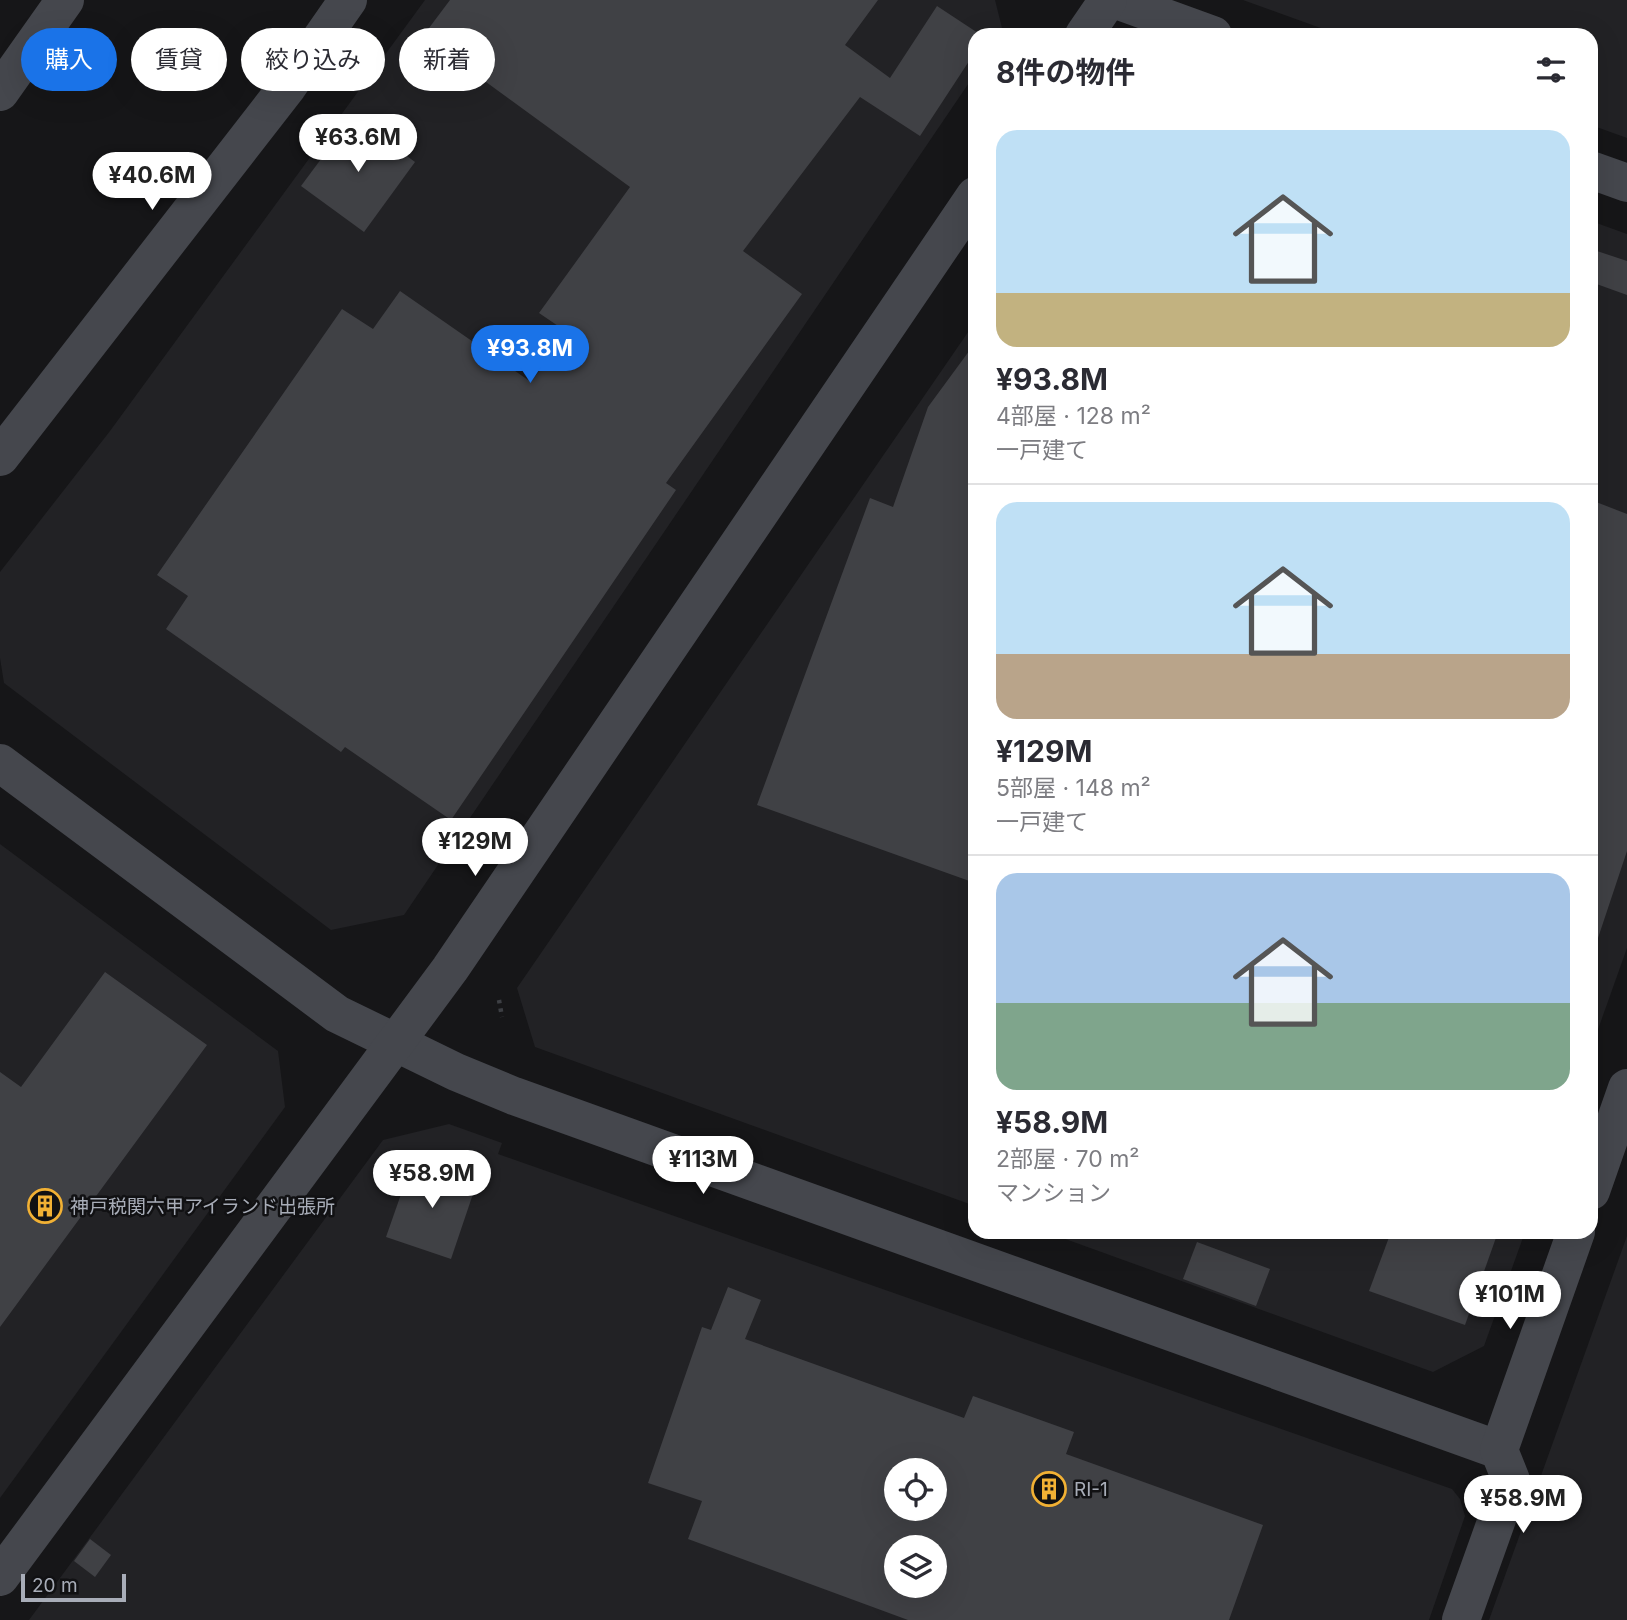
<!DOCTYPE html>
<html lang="ja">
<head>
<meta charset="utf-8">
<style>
	:root { --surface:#fff; --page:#f7f7f7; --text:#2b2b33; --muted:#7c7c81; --line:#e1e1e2; --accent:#1a73e8 }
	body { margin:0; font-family:Inter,"Noto Sans JP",sans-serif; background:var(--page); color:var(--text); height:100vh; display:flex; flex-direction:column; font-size:26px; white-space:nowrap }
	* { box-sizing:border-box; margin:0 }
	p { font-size:23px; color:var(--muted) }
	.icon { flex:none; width:38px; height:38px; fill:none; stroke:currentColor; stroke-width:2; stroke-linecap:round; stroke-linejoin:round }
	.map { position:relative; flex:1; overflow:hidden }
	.drawer { position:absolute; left:968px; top:28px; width:630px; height:1211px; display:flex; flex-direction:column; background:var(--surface); border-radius:21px; box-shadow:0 7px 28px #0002 }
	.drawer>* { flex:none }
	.guide { position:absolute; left:21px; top:28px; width:665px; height:63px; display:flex; gap:14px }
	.controls { position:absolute; left:884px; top:1458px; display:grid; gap:14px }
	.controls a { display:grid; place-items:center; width:63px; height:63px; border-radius:50%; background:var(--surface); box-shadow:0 7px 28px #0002; font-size:35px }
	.scale { position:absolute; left:21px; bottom:18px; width:105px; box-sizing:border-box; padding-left:7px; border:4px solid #a8adb8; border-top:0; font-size:19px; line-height:24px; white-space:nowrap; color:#a8adb8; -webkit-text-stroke:5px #111113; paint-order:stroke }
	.price { position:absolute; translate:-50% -60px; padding:0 16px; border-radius:24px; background:#fff; color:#222; font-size:23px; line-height:46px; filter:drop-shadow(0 2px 4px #0008) }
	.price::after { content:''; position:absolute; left:50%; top:42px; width:21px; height:16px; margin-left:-10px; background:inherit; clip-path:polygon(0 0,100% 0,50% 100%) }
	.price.selected { background:var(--accent); color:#fff }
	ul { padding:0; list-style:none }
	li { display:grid; align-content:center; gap:14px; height:371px; padding:0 28px }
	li+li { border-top:2px solid var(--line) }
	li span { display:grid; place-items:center; height:217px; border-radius:21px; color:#555 }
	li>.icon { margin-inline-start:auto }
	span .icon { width:126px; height:126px; fill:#fffc; stroke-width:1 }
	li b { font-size:30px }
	h2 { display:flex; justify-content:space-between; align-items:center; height:84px; padding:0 28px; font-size:30px }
	.chip { padding:0 24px; border-radius:32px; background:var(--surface); box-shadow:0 7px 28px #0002; font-size:24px; line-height:63px }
	.chip.selected { background:var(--accent); color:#fff }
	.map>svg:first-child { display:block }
	.built { fill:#222225; fill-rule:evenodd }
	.building { fill:#404145; fill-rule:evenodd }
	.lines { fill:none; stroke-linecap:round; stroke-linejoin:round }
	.path { stroke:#3d3f44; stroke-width:4.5; stroke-dasharray:3.5 5; stroke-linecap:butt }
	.secondary { stroke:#45474d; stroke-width:38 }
	.labels { text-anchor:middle; stroke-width:5; stroke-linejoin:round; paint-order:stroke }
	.poi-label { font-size:19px; fill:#a8adb8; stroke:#111113; text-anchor:start }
</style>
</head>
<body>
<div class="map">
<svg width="1627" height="1620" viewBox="0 0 1627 1620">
	<rect width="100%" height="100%" fill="#161618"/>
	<g class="built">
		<polygon points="425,0 995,0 1003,32 1001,35 975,35 975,74 404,915 331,930 4,683 0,658 0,572 110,431"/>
		<polygon points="1243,0 1627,0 1627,138 1591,125 1591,35 1340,35"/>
		<polygon points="1591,221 1627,234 1627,948 1591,1049"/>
		<polygon points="975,322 975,1206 535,1047 517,988"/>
		<polygon points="0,844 278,1051 285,1107 0,1498"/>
		<path d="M449,1124L502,1143L498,1154L1452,1489L1460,1499L1465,1516L1429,1620H29L383,1140ZM896,1470H934V1508H896ZM896,1547H934V1586H896Z"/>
		<polygon points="1046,1232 1525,1232 1484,1346 1433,1372"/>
		<polygon points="1627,1236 1627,1620 1489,1620 1528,1512"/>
	</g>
	<g class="building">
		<polygon points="450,0 878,0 845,45 890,78 937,6 981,35 975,35 975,52 920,136 860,97 743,251 802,294 666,483 676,490 451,820 345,747 341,752 166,629 188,596 157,575 342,309 373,329 400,291 531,382 567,332 539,313 630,187 423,36"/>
		<polygon points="353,116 415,162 364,232 301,186"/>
		<polygon points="1591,249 1627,261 1627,295 1591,282"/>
		<polygon points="975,343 975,883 757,805 870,498 893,507 928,407"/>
		<polygon points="1591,500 1627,514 1627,851 1596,944 1591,943"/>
		<polygon points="105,972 207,1045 0,1327 0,1072 21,1087"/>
		<polygon points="413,1160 477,1182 451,1259 386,1237"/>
		<polygon points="1391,1232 1498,1232 1465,1325 1369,1291"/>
		<polygon points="1197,1242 1270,1269 1256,1306 1183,1279"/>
		<path d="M728,1287L761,1300L745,1339L964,1418L973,1396L1074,1432L1066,1454L1263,1525L1229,1620H908L688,1539L702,1501L648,1483L702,1327L711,1330ZM896,1470H934V1508H896ZM896,1547H934V1586H896Z"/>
		<polygon points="90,1539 111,1555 95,1577 74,1561"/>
	</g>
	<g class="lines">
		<polyline class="path" points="499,1000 502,1017"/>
		<g class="secondary">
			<polyline points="1116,0 1213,35"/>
			<polyline points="1084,35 1108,0"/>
			<polyline points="0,92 65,0"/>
			<polyline points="1591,170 1627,183"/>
			<polyline points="0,457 288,86 348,0"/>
			<polyline points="0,763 337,1014 456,1072 514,1096 1499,1450"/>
			<polyline points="1591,1191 1627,1088"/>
			<polyline points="0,1577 450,969 975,196"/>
			<polyline points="1461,1620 1511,1480 1499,1450 1576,1232"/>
		</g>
	</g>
	<defs>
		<g id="building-ring" transform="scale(1.75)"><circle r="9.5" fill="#111113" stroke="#f2b134" stroke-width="1.5"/><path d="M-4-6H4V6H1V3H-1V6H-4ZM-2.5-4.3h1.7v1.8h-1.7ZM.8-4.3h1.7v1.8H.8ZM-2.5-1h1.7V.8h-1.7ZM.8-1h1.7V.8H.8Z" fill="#f2b134"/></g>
	</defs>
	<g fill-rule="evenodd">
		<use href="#building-ring" x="45" y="1206"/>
		<use href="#building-ring" x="1049" y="1489"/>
	</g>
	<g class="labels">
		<g class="poi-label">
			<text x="70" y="1213">神戸税関六甲アイランド出張所</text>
			<text x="1074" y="1496">RI-1</text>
		</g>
	</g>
</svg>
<div class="controls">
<a><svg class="icon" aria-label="locate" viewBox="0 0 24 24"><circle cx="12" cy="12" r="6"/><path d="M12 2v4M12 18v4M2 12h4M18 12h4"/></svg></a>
<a><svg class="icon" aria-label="layers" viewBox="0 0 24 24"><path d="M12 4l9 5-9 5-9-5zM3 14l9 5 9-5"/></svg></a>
</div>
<div class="scale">20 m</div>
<b class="price" style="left:358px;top:174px">¥63.6M</b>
<b class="price" style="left:152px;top:212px">¥40.6M</b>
<b class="price selected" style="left:530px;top:385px">¥93.8M</b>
<b class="price" style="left:475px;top:878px">¥129M</b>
<b class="price" style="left:703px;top:1196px">¥113M</b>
<b class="price" style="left:432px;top:1210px">¥58.9M</b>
<b class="price" style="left:1510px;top:1331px">¥101M</b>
<b class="price" style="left:1523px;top:1535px">¥58.9M</b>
<div class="guide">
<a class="chip selected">購入</a>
<a class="chip">賃貸</a>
<a class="chip">絞り込み</a>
<a class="chip">新着</a>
</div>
<section class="drawer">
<h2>8件の物件<svg class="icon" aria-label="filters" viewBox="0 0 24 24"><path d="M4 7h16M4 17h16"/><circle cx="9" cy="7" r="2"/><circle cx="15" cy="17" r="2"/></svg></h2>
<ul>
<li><span style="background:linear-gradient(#bfe0f5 75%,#c2b280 0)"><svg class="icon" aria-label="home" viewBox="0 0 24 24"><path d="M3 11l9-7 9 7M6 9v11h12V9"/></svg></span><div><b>¥93.8M</b><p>4部屋 · 128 m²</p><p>一戸建て</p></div></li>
<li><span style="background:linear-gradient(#bfe0f5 70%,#b9a48a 0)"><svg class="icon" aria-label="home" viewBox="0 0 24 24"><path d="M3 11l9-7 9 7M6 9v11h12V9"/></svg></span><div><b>¥129M</b><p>5部屋 · 148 m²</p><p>一戸建て</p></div></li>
<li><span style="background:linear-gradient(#a9c7e8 60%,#7fa58c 0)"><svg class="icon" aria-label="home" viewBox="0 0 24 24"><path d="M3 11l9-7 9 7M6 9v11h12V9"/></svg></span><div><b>¥58.9M</b><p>2部屋 · 70 m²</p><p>マンション</p></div></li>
</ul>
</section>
</div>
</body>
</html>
